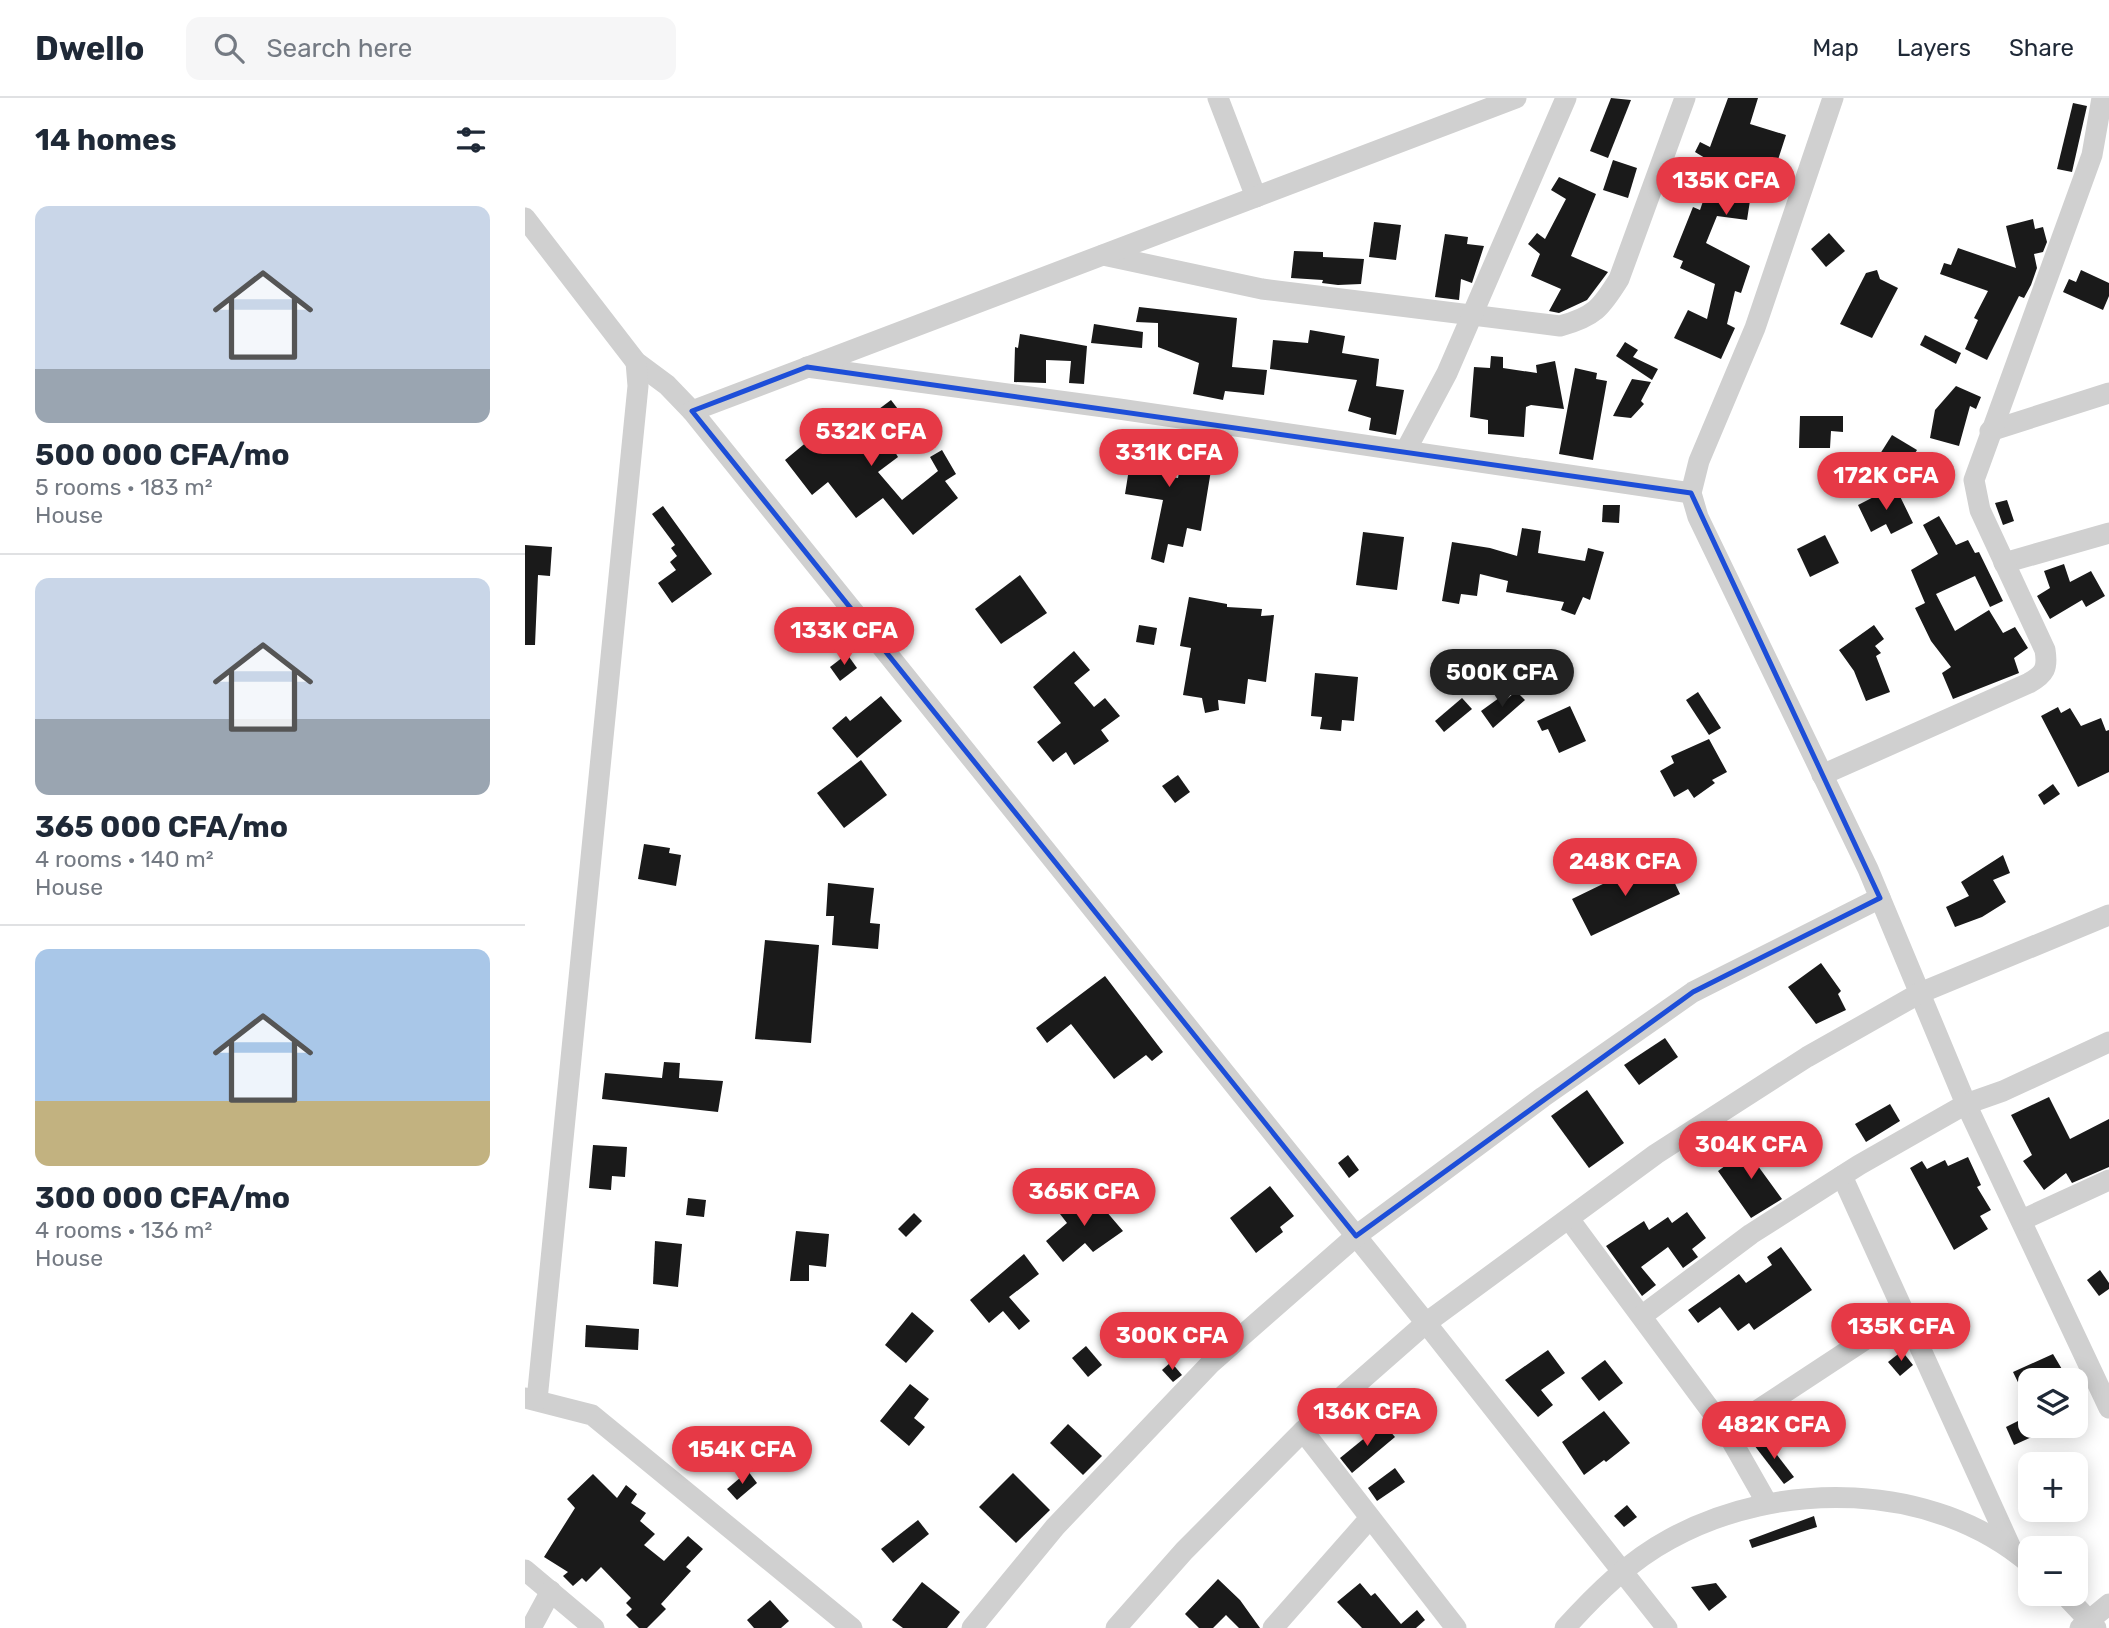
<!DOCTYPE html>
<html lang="en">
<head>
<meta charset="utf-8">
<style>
	:root { --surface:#fff; --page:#f6f6f7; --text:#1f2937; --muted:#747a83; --line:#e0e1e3; --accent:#e63946 }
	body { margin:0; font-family:Rubik,sans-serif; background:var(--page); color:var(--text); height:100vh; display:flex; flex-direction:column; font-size:26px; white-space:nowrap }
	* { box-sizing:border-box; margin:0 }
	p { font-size:23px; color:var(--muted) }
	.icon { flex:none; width:38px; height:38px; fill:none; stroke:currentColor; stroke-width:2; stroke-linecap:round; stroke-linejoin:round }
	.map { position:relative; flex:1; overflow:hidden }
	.side { display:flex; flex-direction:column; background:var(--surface); width:525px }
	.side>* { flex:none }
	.tools { position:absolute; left:1493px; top:1270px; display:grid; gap:14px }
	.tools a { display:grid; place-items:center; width:70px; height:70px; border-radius:14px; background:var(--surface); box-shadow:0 4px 18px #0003; font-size:35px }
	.price { position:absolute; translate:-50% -60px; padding:0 16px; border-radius:24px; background:var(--accent); color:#fff; font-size:23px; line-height:46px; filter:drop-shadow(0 2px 4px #0008) }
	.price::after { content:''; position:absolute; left:50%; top:42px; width:21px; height:16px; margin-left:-10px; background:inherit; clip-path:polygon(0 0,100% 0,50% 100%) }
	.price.active { background:#222; color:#fff }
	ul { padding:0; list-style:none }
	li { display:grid; align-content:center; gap:14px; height:371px; padding:0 35px }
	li+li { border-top:2px solid var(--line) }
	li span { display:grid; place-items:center; height:217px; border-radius:14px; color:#555 }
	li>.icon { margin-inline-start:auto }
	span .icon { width:126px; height:126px; fill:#fffc; stroke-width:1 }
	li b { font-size:30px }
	h2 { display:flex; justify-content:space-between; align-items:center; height:84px; padding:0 35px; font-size:30px }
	header { display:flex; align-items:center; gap:42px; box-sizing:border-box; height:98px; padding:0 35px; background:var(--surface); border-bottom:2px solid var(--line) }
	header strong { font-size:33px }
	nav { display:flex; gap:38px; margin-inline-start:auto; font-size:24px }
	.search { width:490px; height:63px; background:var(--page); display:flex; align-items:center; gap:18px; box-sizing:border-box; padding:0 24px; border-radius:14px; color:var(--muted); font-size:26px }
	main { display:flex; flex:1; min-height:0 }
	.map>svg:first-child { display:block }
	.building { fill:#1a1a1a }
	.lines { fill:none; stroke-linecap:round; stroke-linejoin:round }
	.minor { stroke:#d0d0d0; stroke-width:21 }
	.marked { fill:none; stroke:#1d4ed8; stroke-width:5; stroke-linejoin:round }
</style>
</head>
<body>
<header>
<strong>Dwello</strong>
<div class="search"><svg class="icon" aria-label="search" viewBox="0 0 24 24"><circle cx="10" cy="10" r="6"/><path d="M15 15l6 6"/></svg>Search here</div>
<nav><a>Map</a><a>Layers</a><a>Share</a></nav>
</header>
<main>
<section class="side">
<h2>14 homes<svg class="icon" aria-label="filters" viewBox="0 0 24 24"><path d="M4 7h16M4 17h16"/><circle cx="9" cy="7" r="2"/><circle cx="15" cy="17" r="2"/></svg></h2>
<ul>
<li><span style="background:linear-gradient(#c9d6e8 75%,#9aa5b1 0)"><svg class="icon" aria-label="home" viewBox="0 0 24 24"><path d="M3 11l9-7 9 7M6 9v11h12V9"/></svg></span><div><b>500 000 CFA/mo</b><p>5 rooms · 183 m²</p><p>House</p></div></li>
<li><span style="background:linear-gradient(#c9d6e8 65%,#9aa5b1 0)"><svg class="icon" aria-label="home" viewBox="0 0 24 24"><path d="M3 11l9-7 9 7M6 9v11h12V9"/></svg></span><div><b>365 000 CFA/mo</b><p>4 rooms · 140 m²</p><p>House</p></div></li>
<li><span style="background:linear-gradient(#a9c7e8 70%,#c2b280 0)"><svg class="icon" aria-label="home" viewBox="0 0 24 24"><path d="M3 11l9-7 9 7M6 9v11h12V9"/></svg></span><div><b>300 000 CFA/mo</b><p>4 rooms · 136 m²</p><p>House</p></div></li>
</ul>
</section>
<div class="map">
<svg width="1584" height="1530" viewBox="0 0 1584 1530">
	<rect width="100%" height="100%" fill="#fff"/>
	<g class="building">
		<polygon points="1086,0 1106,2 1083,60 1065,53"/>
		<polygon points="1203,0 1233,0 1225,26 1261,37 1250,71 1259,74 1255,85 1243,80 1235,100 1226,96 1222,122 1192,118 1181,145 1225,168 1216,195 1210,193 1202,226 1210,230 1196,261 1149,240 1163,212 1182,221 1190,186 1155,170 1158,163 1148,159 1168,109 1175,112 1187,77 1174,69 1180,60 1170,54 1175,44 1185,49"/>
		<polygon points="1548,5 1562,8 1547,74 1532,71"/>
		<polygon points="1088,62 1112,70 1103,100 1078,92"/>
		<polygon points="1034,79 1071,96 1046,158 1083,174 1062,202 1034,215 1024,213 1036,191 1006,178 1015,156 1003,146 1012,135 1020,141 1041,101 1026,92"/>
		<polygon points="1508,121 1510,131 1518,129 1522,144 1518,154 1509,156 1512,170 1506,187 1499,200 1494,198 1462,262 1440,251 1453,222 1449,220 1463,193 1415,176 1419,165 1426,167 1433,150 1491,170 1481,128"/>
		<polygon points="849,124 876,127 871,162 844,159"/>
		<polygon points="1304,135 1320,153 1301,169 1286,151"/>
		<polygon points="920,136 943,139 942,146 959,148 947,185 936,181 934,202 910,199"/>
		<polygon points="769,153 798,154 798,159 839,161 836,186 813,187 797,185 798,182 766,180"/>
		<polygon points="1352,172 1355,181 1373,190 1347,240 1315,226 1341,175"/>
		<polygon points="1556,172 1584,185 1584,198 1578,212 1538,194 1544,181 1551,184"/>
		<polygon points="614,209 712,220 707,269 742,272 739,297 700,293 698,302 668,296 674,265 633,249 633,225 611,224"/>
		<polygon points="569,226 618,234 617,250 566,245"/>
		<polygon points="785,232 820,238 817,255 854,261 851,288 879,292 871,337 844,332 846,320 823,313 832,282 745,271 748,242 783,245"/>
		<polygon points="495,236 562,248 559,286 544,285 546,263 521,262 521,285 489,284 490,249 493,250"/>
		<polygon points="1400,237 1436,255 1431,266 1395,247"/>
		<polygon points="1100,244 1113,252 1108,259 1133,271 1127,282 1091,258"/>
		<polygon points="966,258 978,259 978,270 1012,275 1011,267 1030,263 1039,311 1006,307 1001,309 999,339 963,336 963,322 945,319 949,269 965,270"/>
		<polygon points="1050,270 1072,275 1071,281 1082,283 1068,362 1034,356"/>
		<polygon points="1107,281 1126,284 1116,303 1119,306 1106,320 1088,318"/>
		<polygon points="1431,288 1456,299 1451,311 1445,308 1434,348 1405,340 1410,312"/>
		<polygon points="366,302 379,319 372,325 385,343 370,354 373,359 353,374 377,402 413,373 405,359 417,352 431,376 420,383 433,400 388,437 358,400 331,420 303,384 287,397 260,362 301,328 305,334 336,312 342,320"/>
		<polygon points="1275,318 1318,318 1318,334 1306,333 1305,350 1274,350"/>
		<polygon points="1367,337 1392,352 1379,372 1355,356"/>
		<polygon points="598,343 645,349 646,379 653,380 659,349 689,354 676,433 662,430 658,449 643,446 639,465 626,461 638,402 600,396 604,371 596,370"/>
		<polygon points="1370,388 1388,425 1366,436 1361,426 1346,434 1333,407"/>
		<polygon points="1482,402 1489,423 1478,427 1470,405"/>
		<polygon points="1078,407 1095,407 1094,425 1077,424"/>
		<polygon points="138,408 187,476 147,505 133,485 151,472 145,464 152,458 146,450 150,447 127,416"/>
		<polygon points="1414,418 1431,447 1443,442 1450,455 1454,454 1478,503 1465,509 1450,478 1411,496 1430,533 1464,512 1478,535 1490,529 1503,550 1489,560 1494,575 1428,601 1417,575 1426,569 1406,543 1390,510 1400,505 1386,472 1413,456 1398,427"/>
		<polygon points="997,430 1016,433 1013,455 1060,463 1063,450 1079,454 1065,502 1058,499 1050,517 1036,512 1039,504 981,494 983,483 955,476 952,498 936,496 934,506 917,503 927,444 965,450 992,458"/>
		<polygon points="838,434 879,439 872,492 831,487"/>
		<polygon points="1300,437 1314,465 1285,479 1272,451"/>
		<polygon points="0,447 27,449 25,478 13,477 10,547 0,547"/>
		<polygon points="1539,466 1545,484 1566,473 1580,498 1561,509 1557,502 1525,521 1512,498 1525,490 1519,473"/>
		<polygon points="495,477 522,515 476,546 450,511"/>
		<polygon points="664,499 702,506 702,509 737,511 736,518 749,517 741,584 723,581 720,606 693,602 694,612 680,615 677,600 658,597 666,550 655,548"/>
		<polygon points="614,527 632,530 629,547 611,544"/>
		<polygon points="1349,527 1359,541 1350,548 1356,555 1351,558 1365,594 1341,603 1329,573 1314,552"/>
		<polygon points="549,553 565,572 549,585 569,609 580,600 595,618 576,632 584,643 549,667 541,654 528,664 512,644 536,625 508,589"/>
		<polygon points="322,556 332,570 315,583 305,569"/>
		<polygon points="790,575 833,579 829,623 817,622 816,633 795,631 797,619 786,618"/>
		<polygon points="991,593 1000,602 968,630 956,613 974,600 978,605"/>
		<polygon points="1173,594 1196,630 1184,637 1161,602"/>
		<polygon points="356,598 377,623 332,660 307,630 321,618 325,623"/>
		<polygon points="937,600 947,611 919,634 910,623"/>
		<polygon points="1045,608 1061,643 1034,655 1023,631 1017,633 1012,623"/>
		<polygon points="1533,609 1536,615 1545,610 1556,628 1576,620 1581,633 1584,632 1584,674 1553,689 1516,618"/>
		<polygon points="1184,641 1202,674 1187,682 1190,685 1169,700 1163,691 1149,699 1135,673 1149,665 1146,658"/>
		<polygon points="336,662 362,697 319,730 292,695"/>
		<polygon points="653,677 665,694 650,705 637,688"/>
		<polygon points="1528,686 1535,696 1519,707 1513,697"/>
		<polygon points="119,746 145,750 144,755 156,757 151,788 113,781"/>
		<polygon points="1478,757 1485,775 1468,782 1481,804 1457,819 1430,829 1421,809 1444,798 1436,784"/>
		<polygon points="1128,761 1141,779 1146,777 1155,796 1066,838 1047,801 1084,783 1085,786 1107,770 1110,775"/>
		<polygon points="303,785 349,790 345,825 355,826 353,851 307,847 309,818 301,818"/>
		<polygon points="240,842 294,847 286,945 230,941"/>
		<polygon points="1296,865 1316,893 1313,896 1321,912 1291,926 1263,889"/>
		<polygon points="580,878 638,954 627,963 621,957 589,981 546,926 522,945 511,930"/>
		<polygon points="1140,940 1153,959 1114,987 1099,967"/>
		<polygon points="139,964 155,965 154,980 198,983 193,1014 77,1001 80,975 137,980"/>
		<polygon points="1062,992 1099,1045 1064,1070 1026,1018"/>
		<polygon points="1524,999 1545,1041 1584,1021 1584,1069 1547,1085 1541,1075 1519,1092 1498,1063 1507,1057 1486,1017"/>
		<polygon points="1365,1006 1375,1023 1341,1044 1330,1026"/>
		<polygon points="1234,1043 1246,1058 1233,1068 1257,1101 1226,1120 1193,1073"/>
		<polygon points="68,1047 102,1049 100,1079 87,1078 86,1092 64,1090"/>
		<polygon points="823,1057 834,1072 824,1080 813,1065"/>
		<polygon points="1443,1059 1456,1087 1452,1089 1466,1112 1455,1118 1463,1131 1429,1152 1385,1070 1397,1063 1402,1071 1420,1062 1423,1068"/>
		<polygon points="745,1088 769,1118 755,1129 758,1134 731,1155 705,1120"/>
		<polygon points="563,1092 598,1133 568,1154 560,1145 538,1164 521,1143 542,1125 535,1116"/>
		<polygon points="163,1100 181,1102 179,1119 161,1117"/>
		<polygon points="1162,1114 1181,1140 1167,1151 1173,1159 1158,1170 1143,1149 1116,1169 1131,1187 1117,1198 1081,1148 1119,1123 1124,1132 1143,1119 1147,1125"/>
		<polygon points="389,1115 397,1123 381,1139 373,1131"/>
		<polygon points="271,1133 304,1136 301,1169 284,1167 284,1183 265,1183"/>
		<polygon points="130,1143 157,1146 153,1189 128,1186"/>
		<polygon points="1256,1149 1287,1192 1229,1232 1224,1225 1213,1233 1195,1209 1173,1225 1163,1212 1214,1176 1221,1185 1247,1167 1242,1159"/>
		<polygon points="499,1156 514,1176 484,1199 505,1223 494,1232 478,1213 464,1225 445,1202"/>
		<polygon points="1575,1172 1584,1185 1584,1191 1574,1198 1562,1182"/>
		<polygon points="387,1214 409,1233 381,1265 360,1247"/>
		<polygon points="61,1227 114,1231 113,1252 60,1249"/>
		<polygon points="561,1248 577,1267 563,1279 547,1260"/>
		<polygon points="1023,1252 1040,1275 1016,1292 1028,1307 1013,1319 980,1282"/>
		<polygon points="1377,1253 1388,1267 1375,1278 1363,1264"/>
		<polygon points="1528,1256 1544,1283 1505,1283 1505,1309 1488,1274"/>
		<polygon points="1080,1262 1098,1285 1074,1303 1056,1280"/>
		<polygon points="646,1264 657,1277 648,1284 637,1272"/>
		<polygon points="385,1286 404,1301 389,1320 400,1329 384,1348 355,1323"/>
		<polygon points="1079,1313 1105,1345 1081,1364 1079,1362 1059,1377 1037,1344"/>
		<polygon points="1505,1317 1509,1338 1489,1347 1481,1329"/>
		<polygon points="858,1325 870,1339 827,1375 815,1360"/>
		<polygon points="543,1326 577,1358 558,1377 525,1345"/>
		<polygon points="1239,1340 1269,1379 1259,1386 1229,1347"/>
		<polygon points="870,1370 880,1384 852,1403 843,1390"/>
		<polygon points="223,1373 232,1385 212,1402 202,1391"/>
		<polygon points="488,1375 525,1412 491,1445 454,1409"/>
		<polygon points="68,1376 92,1400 101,1387 112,1396 106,1405 121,1415 115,1423 130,1436 119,1447 139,1463 163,1438 178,1451 161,1469 166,1473 136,1506 141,1511 122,1530 114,1530 101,1517 107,1511 101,1505 106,1500 76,1469 61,1484 57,1480 48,1488 38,1478 43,1474 19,1459 50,1410 42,1401"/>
		<polygon points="1102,1407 1112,1419 1099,1429 1089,1418"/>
		<polygon points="1289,1418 1292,1429 1227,1450 1224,1442"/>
		<polygon points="393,1422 404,1436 368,1465 356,1451"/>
		<polygon points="693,1481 715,1502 735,1530 714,1530 701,1517 688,1530 674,1530 660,1516"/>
		<polygon points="397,1484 435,1514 422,1530 378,1530 367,1522"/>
		<polygon points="835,1485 846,1498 850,1495 876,1526 892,1512 900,1522 891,1530 837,1530 812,1504"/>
		<polygon points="1191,1485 1202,1499 1184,1513 1166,1489"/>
		<polygon points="245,1502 264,1523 256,1530 229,1530 222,1522"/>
	</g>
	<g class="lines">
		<g class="minor">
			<polyline points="693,0 731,99"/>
			<polyline points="1308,0 1230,230 1174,363 1166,395 1173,419 1343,771 1441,1006 1584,1310"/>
			<polyline points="0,120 111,264 142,287 167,313 901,1225 1142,1530"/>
			<path d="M578,157L737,191L1035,228C1069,219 1076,210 1094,181L1160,0"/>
			<polyline points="282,269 594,311 1166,395"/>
			<polyline points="167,313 991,0"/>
			<polyline points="1465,333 1584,295"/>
			<polyline points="881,352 922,275 1041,0"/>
			<polyline points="1479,465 1584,435"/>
			<path d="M1297,677L1504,585C1520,576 1523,570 1520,552L1455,412L1449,382L1567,57L1577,0"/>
			<polyline points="1317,1078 1486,1450"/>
			<polyline points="1044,1121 1201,1333 1242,1405"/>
			<polyline points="1497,1122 1584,1082"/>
			<polyline points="1118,1217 1226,1136 1334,1067 1441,1006 1478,993 1584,944"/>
			<polyline points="0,1300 67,1317 327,1530"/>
			<polyline points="12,1302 113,288 111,264"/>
			<polyline points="778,1333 931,1530"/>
			<polyline points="1201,1333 1379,1216"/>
			<polyline points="0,1472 69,1530"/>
			<polyline points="1539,1496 1571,1530"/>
			<polyline points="6,1530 26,1493"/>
			<polyline points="447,1530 530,1429 686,1265 831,1138 1018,999 1168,894 1355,800"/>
			<polyline points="591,1530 659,1453 778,1333 901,1225 1131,1056 1282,959 1395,895 1584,817"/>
			<polyline points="748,1530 845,1420"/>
			<path d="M1040,1530C1071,1496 1104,1463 1145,1441C1254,1381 1408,1383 1505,1466"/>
			<polyline points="1555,1530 1584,1506"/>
		</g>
	</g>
	<path class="marked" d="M282,269L1166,395L1355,800L1168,894L831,1138L167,313Z"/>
</svg>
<div class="tools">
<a><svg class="icon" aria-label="layers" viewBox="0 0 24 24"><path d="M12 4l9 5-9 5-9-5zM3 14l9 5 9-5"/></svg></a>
<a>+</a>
<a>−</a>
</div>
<b class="price" style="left:1201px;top:119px">135K CFA</b>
<b class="price" style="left:346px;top:370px">532K CFA</b>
<b class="price" style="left:644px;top:391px">331K CFA</b>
<b class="price" style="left:1361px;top:414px">172K CFA</b>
<b class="price" style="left:319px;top:569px">133K CFA</b>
<b class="price active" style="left:977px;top:611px">500K CFA</b>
<b class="price" style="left:1100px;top:800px">248K CFA</b>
<b class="price" style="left:1226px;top:1083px">304K CFA</b>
<b class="price" style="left:559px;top:1130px">365K CFA</b>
<b class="price" style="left:1376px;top:1265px">135K CFA</b>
<b class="price" style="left:647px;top:1274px">300K CFA</b>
<b class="price" style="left:842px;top:1350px">136K CFA</b>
<b class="price" style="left:1249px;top:1363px">482K CFA</b>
<b class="price" style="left:217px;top:1388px">154K CFA</b>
</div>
</main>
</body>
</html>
